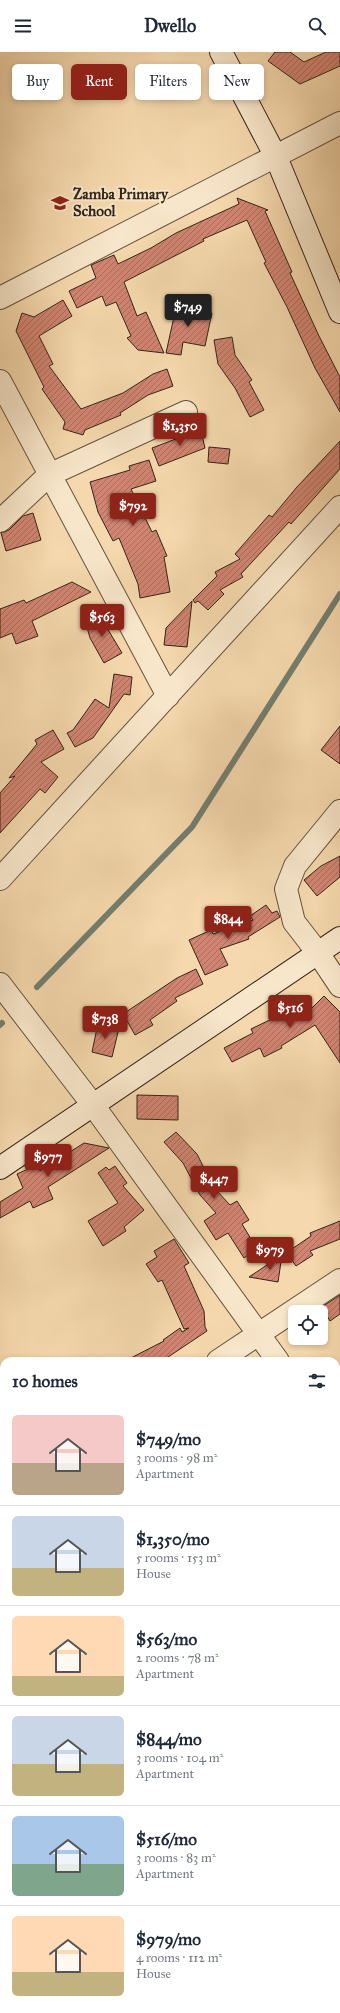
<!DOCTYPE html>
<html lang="en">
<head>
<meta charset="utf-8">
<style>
	:root { --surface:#fff; --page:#f6f6f7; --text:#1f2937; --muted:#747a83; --line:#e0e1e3; --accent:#8f2418 }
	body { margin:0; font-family:"IM FELL Great Primer",serif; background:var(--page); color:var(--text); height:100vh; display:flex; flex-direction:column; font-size:15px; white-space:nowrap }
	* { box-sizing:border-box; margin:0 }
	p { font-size:13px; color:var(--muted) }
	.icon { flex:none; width:22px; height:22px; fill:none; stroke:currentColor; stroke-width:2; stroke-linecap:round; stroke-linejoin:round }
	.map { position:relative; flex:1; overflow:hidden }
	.panel { position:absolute; left:0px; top:1305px; width:340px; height:656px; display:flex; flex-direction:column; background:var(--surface); border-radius:12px 12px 0 0; box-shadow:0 2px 6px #0003 }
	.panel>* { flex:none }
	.banner { position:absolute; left:12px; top:12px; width:316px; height:36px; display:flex; gap:8px }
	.fabs { position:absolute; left:288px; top:1253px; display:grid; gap:8px }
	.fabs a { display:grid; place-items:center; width:40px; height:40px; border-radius:6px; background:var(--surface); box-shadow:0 2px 6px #0003; font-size:20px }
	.price { position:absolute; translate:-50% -34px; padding:0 9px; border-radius:4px; background:var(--accent); color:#fff; font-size:13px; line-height:26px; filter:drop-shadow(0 1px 2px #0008) }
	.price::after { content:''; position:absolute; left:50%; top:24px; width:12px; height:9px; margin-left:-6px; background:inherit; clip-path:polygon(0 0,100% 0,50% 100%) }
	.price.on { background:#222; color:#fff }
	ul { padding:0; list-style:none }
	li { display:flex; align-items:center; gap:12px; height:100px; padding:0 12px }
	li+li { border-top:1px solid var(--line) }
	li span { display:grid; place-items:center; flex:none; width:112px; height:80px; border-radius:6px; color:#555 }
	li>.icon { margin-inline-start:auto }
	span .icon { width:48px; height:48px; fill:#fffc; stroke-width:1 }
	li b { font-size:17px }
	h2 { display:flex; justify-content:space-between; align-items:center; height:48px; padding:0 12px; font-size:17px }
	.pill { padding:0 14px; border-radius:6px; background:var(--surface); box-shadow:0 2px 6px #0003; font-size:14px; line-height:36px }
	.pill.on { background:var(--accent); color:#fff }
	header { display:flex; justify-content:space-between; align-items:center; height:52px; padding:0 12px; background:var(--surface); font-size:18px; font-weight:700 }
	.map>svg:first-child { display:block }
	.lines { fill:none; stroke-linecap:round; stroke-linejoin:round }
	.stream { stroke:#727e6f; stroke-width:6 }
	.building { fill:url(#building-hatch); stroke:#332519 }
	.street-casing { stroke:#64523e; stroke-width:24 }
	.secondary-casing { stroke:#332519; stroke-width:24 }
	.street { stroke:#f8e6ca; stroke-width:22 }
	.secondary { stroke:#f8e6ca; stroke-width:22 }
	.labels { text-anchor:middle; stroke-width:4; stroke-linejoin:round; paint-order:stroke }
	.poi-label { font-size:15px; font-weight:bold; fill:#332519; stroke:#f8e6ca; text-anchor:start }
</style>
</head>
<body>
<header><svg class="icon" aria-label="menu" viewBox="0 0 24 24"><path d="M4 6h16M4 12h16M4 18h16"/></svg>Dwello<svg class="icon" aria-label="search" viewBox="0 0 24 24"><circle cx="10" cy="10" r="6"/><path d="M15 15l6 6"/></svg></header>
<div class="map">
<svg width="340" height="1961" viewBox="0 0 340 1961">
	<defs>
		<pattern id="building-hatch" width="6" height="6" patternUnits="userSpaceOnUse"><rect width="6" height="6" fill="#d18471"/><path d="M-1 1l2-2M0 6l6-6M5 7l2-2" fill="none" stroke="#aa6c5c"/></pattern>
	</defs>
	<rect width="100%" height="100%" fill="#f5d8ad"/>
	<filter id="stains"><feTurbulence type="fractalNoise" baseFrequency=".005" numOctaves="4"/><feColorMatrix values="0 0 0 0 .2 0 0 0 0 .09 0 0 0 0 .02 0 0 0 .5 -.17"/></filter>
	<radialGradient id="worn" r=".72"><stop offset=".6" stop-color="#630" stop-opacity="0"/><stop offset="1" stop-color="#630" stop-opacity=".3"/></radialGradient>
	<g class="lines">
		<g class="stream">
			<polyline points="37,935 192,775 340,542"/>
			<polyline points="0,973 2,971"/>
		</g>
	</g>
	<g class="building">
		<polygon points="275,0 290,0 304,10 326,0 340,0 340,14 300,32 268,9"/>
		<polygon points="237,146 268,158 265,159 292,220 290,221 319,284 340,325 340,360 315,316 287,255 264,211 266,210 247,168 203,187 204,189 124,230 137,264 146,260 164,301 138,298 127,286 131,284 116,250 106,254 102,244 77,256 69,239 96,226 91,213 114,203 118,212 151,196 176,181 239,152"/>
		<polygon points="63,248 72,264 39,284 53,312 49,314 81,357 123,341 153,322 167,317 173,334 148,343 120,361 121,363 85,378 83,383 63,377 65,370 42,337 44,335 16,279 22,261 34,265"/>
		<polygon points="177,251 212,261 205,294 183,290 181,303 166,301"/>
		<polygon points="232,285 235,303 252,328 249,330 264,358 250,365 235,336 218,312 214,288"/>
		<polygon points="200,375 205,396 159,414 152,396 181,385 180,380"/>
		<polygon points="340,389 340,417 324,435 291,472 289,470 241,522 243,525 220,538 224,542 208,558 198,549 195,551 193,548 217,524 215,520 240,507 235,502 269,463 272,465 297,435"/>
		<polygon points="209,395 230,397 228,412 208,410"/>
		<polygon points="149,408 156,429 131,437 152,480 156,478 167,504 164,505 170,540 140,546 138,532 119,486 113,489 98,460 90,430 130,418 129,414"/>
		<polygon points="33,461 41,488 6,499 1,481 9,478 23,464"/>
		<polygon points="72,530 91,540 32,569 38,584 16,592 12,581 0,586 0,557 24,548 26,551"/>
		<polygon points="192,549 187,595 164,593 166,576"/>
		<polygon points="101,560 104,571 122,601 104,611 90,586 84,565"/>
		<polygon points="114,622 132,625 130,643 124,642 93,686 75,695 67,681 73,678 95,647 109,656"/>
		<polygon points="340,674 340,712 321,698"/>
		<polygon points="53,678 64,697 41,710 58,725 45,741 40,737 0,781 0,741 15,724 9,726 37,692 35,688"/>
		<polygon points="340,804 340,825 317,844 304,828 321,814"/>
		<polygon points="266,853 272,861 277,859 280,865 248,885 249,887 220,897 228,913 205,923 189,888 211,878 213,882 253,868 250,864"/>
		<polygon points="196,917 203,932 175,946 177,949 150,968 153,973 135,983 123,962 177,926"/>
		<polygon points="290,943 303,965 324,944 340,960 340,1011 315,973 281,994 282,996 264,1005 260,996 232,1010 224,996 253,981 251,977 276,965 270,954"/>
		<polygon points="98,971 119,976 112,1005 92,1000"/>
		<polygon points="137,1043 178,1044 178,1068 137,1067"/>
		<polygon points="176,1080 197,1102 207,1122 203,1124 230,1153 237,1149 249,1168 242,1172 257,1197 244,1206 228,1181 216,1188 204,1169 216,1161 200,1143 183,1111 164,1090"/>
		<polygon points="84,1091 109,1096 48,1135 53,1147 33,1156 30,1149 0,1166 0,1150 23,1136 17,1122 37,1113 40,1119"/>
		<polygon points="115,1114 127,1131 123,1134 144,1158 124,1175 126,1179 103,1194 88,1169 118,1151 98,1121 106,1115 109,1118"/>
		<polygon points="340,1169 340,1187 310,1199 313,1203 296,1214 291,1207 286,1209 283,1203 311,1184 310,1181"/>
		<polygon points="174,1187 189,1211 184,1214 204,1259 205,1275 207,1279 162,1309 125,1309 164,1289 163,1288 180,1276 182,1280 189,1276 184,1277 162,1228 158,1230 146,1212 157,1205 154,1199"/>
		<polygon points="282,1203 278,1230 249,1225"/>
		<polygon points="340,1243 340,1262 330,1269 322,1255"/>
	</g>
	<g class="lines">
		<g class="street-casing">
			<g id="street">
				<polyline points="0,246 340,71"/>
				<polyline points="0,329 168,644"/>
				<polyline points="0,469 49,423 186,360"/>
				<polyline points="340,759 295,814 286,837 294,870 318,901 340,934"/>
				<polyline points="0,827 340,455"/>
				<polyline points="0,932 93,1053 278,1309"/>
				<polyline points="218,1309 340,1228"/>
				<polyline points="0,1370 4,1376"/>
				<polyline points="336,1394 340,1400"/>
				<polyline points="0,1474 4,1477"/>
				<polyline points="336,1565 340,1562"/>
				<polyline points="0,1682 4,1687"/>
			</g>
		</g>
		<g class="secondary-casing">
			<g id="secondary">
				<polyline points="221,0 276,105 340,260"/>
				<polyline points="0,1116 340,886"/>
			</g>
		</g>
		<use href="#street" class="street"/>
		<use href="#secondary" class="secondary"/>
	</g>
	<defs>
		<g id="school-bare" transform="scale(1.38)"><path d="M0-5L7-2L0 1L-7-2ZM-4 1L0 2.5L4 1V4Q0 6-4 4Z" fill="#8f2418" stroke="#f8e6ca" stroke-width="2.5" paint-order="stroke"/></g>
	</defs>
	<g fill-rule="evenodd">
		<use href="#school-bare" x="60" y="151"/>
	</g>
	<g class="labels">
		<g class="poi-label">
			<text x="73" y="147">Zamba Primary<tspan x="73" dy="17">School</tspan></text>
		</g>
	</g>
	<rect width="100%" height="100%" filter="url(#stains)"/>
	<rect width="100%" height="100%" fill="url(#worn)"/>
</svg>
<div class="fabs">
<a><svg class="icon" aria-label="locate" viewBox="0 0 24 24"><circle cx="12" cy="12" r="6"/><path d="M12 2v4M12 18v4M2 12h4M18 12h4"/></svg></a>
</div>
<b class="price on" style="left:188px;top:276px">$749</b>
<b class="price" style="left:180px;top:395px">$1,350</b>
<b class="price" style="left:133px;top:475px">$792</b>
<b class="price" style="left:102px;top:586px">$563</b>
<b class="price" style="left:228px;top:888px">$844</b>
<b class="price" style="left:290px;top:977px">$516</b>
<b class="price" style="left:105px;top:988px">$738</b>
<b class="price" style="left:48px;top:1126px">$977</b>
<b class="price" style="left:214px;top:1148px">$447</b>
<b class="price" style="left:270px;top:1219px">$979</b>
<div class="banner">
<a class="pill">Buy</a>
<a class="pill on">Rent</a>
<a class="pill">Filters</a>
<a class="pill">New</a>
</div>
<section class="panel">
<h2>10 homes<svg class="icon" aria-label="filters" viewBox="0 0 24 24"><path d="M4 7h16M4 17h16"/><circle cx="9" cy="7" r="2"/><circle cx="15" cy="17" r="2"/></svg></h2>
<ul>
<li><span style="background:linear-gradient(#f6c9c9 60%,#b9a48a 0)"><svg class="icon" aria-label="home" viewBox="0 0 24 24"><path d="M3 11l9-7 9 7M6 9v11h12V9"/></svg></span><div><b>$749/mo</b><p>3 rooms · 98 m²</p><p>Apartment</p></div></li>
<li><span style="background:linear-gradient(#c9d6e8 65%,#c2b280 0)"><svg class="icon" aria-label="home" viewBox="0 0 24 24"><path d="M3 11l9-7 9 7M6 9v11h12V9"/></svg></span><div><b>$1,350/mo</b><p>5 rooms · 153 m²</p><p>House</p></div></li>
<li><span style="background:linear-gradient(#ffd9b3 75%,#c2b280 0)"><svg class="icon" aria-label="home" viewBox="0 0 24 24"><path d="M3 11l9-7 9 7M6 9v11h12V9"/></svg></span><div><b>$563/mo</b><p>2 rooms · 78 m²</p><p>Apartment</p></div></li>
<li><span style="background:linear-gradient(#c9d6e8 60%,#c2b280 0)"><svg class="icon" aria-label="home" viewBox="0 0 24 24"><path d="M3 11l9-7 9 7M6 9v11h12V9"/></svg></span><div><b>$844/mo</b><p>3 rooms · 104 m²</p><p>Apartment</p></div></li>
<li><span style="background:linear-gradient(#a9c7e8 60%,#7fa58c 0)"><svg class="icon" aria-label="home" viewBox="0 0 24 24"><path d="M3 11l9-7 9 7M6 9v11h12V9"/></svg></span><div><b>$516/mo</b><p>3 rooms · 83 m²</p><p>Apartment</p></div></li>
<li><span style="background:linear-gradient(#ffd9b3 70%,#c2b280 0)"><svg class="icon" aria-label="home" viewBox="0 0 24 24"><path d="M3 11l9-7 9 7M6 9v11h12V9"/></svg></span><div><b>$979/mo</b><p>4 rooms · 112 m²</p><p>House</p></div></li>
</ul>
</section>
</div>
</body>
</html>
